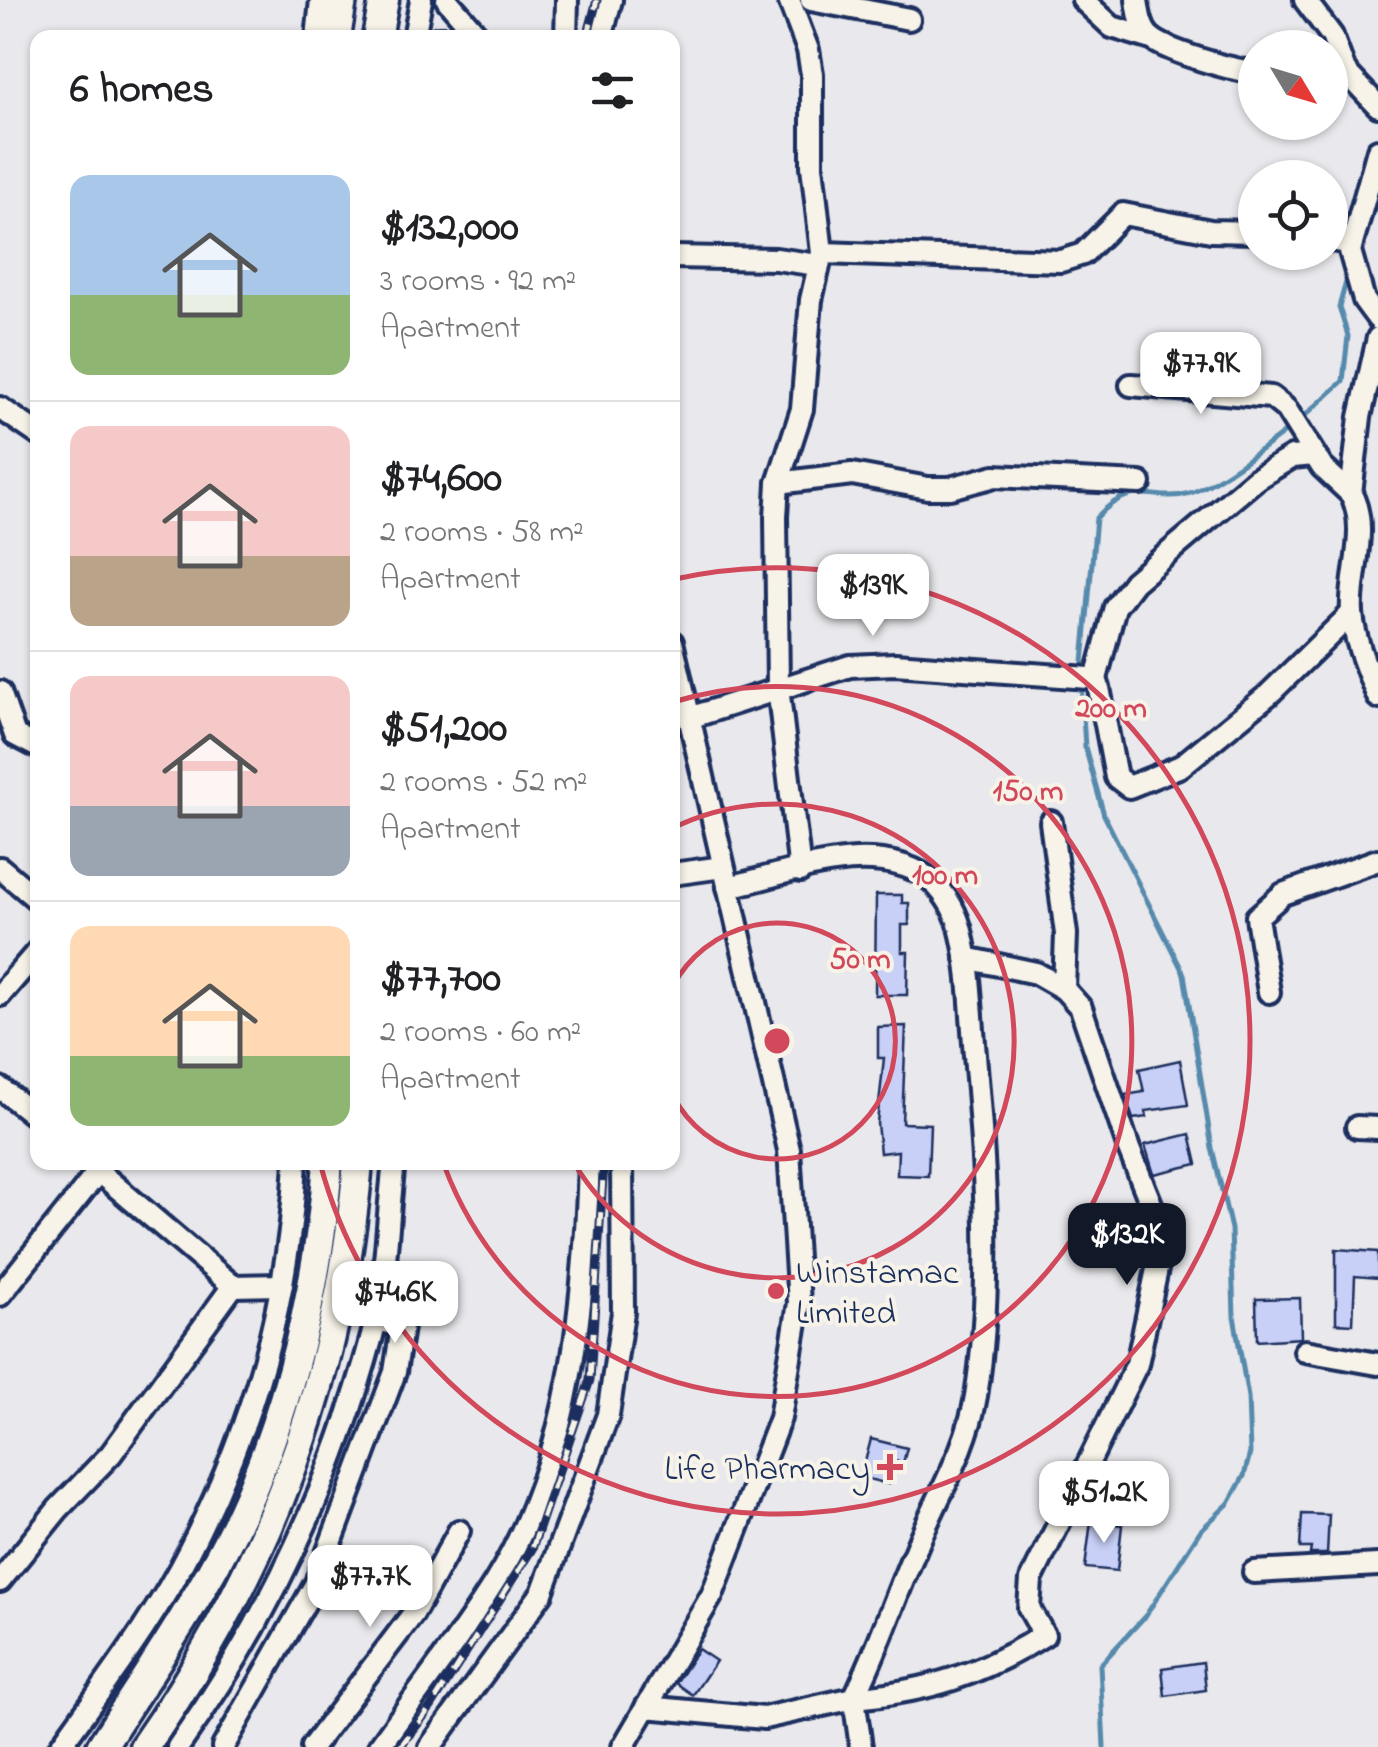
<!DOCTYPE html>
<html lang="en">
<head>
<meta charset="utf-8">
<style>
	:root { --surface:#fff; --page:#f2f2f2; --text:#202124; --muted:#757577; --line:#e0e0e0; --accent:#111827 }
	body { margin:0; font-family:"Indie Flower",sans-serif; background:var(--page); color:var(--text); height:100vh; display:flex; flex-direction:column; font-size:38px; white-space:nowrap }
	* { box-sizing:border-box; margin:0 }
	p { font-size:32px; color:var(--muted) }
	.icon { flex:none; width:55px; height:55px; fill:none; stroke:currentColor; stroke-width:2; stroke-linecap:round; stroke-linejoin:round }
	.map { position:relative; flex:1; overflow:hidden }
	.details { position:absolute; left:30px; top:30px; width:650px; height:1140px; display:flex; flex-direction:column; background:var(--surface); border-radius:20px; box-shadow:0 2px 8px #0004 }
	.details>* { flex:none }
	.needle { width:65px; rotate:128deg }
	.tools { position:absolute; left:1238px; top:30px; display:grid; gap:20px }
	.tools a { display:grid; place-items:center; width:110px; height:110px; border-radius:50%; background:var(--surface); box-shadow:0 2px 8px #0004; font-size:50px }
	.price { position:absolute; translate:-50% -85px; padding:0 22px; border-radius:20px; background:#fff; color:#222; font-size:32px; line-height:65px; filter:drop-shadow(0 2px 5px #0008) }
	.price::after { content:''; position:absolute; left:50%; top:60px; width:30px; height:22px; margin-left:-15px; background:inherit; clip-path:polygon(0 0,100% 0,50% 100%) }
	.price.selected { background:var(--accent); color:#fff }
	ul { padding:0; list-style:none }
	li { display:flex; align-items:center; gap:30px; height:250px; padding:0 40px }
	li+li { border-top:2px solid var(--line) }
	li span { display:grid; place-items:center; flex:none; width:280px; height:200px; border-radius:20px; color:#555 }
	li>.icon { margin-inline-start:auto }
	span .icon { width:120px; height:120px; fill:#fffc; stroke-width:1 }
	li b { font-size:42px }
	h2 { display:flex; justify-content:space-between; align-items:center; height:120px; padding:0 40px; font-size:42px }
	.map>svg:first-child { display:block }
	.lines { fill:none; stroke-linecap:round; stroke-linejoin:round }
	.stream { stroke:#578aac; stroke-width:5 }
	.building { fill:#c8d0f7; stroke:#1b2f5e; stroke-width:2.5 }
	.minor-casing { stroke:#1b2f5e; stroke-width:28 }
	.major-casing { stroke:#1b2f5e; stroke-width:35 }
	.minor { stroke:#f7f3e8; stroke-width:20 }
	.major { stroke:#f7f3e8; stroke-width:28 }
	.rail-casing { stroke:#1b2f5e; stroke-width:9 }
	.rail { stroke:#f7f3e8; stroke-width:5; stroke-dasharray:15; stroke-linecap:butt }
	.ring { fill:none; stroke:#d1495b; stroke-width:5 }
	.poi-dot { fill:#d1495b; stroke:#f7f3e8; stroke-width:4 }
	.labels { text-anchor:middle; stroke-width:8; stroke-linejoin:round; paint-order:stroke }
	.poi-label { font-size:35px; fill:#1b2f5e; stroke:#f7f3e8; text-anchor:start }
	.centre { fill:#d1495b; stroke:#f7f3e8; stroke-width:5 }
	.ring-label { font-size:30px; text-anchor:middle; font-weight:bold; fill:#d1495b; stroke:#f7f3e8; stroke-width:8; stroke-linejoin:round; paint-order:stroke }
</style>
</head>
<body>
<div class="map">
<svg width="1378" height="1747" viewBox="0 0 1378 1747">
	<rect width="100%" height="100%" fill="#e9e8ec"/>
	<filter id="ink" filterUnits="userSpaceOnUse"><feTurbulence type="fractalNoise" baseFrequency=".01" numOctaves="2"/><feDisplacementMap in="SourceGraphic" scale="20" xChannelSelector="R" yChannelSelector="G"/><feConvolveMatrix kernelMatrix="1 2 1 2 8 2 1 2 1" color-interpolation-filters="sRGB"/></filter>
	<g filter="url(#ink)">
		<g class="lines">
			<g class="stream">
				<polyline points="1365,232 1378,203"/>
				<polyline points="1299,421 1343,381 1348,336 1339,307 1348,275"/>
				<path d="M1082,673L1096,518C1136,475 1152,505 1190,493C1214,486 1269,444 1290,428"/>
				<polyline points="1081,684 1085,747 1104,815 1184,974 1212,1148 1231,1229 1234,1316 1248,1397 1250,1453 1244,1476 1229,1503 1200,1531 1146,1615 1100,1665 1104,1747"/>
			</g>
		</g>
		<g class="building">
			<polygon points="876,895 902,895 902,903 909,903 909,925 902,925 902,952 908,952 907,995 875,995"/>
			<polygon points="906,1026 902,1123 930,1124 928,1176 897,1175 898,1151 880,1153 877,1123 884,1058 878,1058 878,1027"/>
			<polygon points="1180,1060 1188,1105 1146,1111 1147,1117 1133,1119 1125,1095 1144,1092 1139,1069"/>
			<polygon points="1190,1134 1197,1164 1154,1174 1145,1145"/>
			<polygon points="1336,1249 1378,1252 1378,1278 1355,1276 1353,1324 1336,1323"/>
			<polygon points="1300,1298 1301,1338 1257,1341 1256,1299"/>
			<polygon points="871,1439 907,1448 903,1463 894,1461 888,1484 861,1477"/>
			<polygon points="1302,1514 1329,1515 1327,1554 1310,1554 1311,1548 1300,1548"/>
			<polygon points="1091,1521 1122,1525 1117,1571 1085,1568"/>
			<polygon points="698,1649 716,1661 693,1695 676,1683"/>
			<polygon points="1203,1662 1206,1690 1165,1696 1162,1668"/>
		</g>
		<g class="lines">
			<g class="minor-casing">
				<g id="minor">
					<polyline points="447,0 480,38"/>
					<polyline points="789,0 808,50 812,74 812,166 822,253 811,300 802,409 778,483 776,517 778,687 800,871"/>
					<polyline points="811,0 909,19"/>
					<polyline points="1083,0 1112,27 1152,39"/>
					<path d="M1137,0C1139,12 1140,28 1150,37C1165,51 1234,71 1255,72"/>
					<polyline points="1305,0 1332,36 1345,71 1378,106"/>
					<polyline points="317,38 321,0"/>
					<polyline points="414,38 421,0"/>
					<polyline points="439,38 462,38"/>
					<polyline points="566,38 567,0"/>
					<polyline points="601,38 611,0"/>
					<polyline points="1378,150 1350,251 1364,300 1378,319"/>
					<polyline points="1330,240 1350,243"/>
					<polyline points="822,253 1061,261 1083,254 1123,214 1211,231 1255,232"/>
					<polyline points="672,257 776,259 818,265"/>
					<path d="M1378,338L1360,417L1351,494C1370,529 1349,576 1352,613C1354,640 1368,672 1378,697"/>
					<polyline points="1131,385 1271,397 1286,409 1322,467 1351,494"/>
					<polyline points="0,408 38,434"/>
					<polyline points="778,483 852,474 928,488 950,488 995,476 1140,483"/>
					<polyline points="1096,679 1115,607 1134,582 1256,479 1292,457 1313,455"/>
					<polyline points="0,692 15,735 38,747"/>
					<polyline points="689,718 850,666 895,664 1089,678 1096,679 1099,688 1116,777 1129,787 1181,766 1268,695 1352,613"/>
					<polyline points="1051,822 1066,934 1064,989"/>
					<polyline points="0,868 38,900"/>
					<polyline points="672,874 723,867"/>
					<polyline points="1269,992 1257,917 1283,894 1378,860"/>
					<polyline points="0,995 38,951"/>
					<polyline points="0,1088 38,1118"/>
					<polyline points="1357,1127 1378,1128"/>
					<polyline points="87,1162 233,1286 282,1285"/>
					<polyline points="0,1295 98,1172"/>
					<polyline points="1305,1351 1378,1364"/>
					<polyline points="1254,1572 1378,1565"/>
					<polyline points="0,1581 58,1509 111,1454 233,1286"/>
					<path d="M646,1707L764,1718L854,1698C878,1649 894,1600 915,1551C935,1500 967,1451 976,1396C994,1284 985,1167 975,1055C971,1013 971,968 960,927C955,909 942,888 927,877C869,839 789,874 728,887"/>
					<path d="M60,1747C105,1683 155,1619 190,1549C253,1425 289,1302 296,1162"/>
					<path d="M178,1747C267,1623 332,1484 372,1336C387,1282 387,1219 394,1162"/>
					<polyline points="223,1747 316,1583 395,1372 402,1327 374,1319"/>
					<polyline points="312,1747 413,1614 459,1531"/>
					<path d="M379,1747C417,1693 459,1640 494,1584C571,1460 585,1304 589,1162"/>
					<polyline points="430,1747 542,1593 608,1415 623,1312 622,1162"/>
					<polyline points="623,1747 712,1595 780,1418 799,1303 789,1150 672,642"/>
					<path d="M861,1747L854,1698C929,1691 980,1675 1044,1635L1029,1608L1031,1580L1137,1364L1161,1250V1229L1129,1149L1081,1008L1064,989L1036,973L966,958"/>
				</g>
			</g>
			<g class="major-casing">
				<g id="major">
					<polyline points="336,38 342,0"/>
					<polyline points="377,38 384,0"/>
					<path d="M101,1747C155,1662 217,1576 255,1482C296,1379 320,1273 328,1162"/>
					<path d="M144,1747C269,1568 340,1381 358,1162"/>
				</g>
			</g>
			<use href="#minor" class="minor"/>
			<use href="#major" class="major"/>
			<g class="rail-casing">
				<g id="rail">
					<polyline points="587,38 597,0"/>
					<polyline points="400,1747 431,1707 532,1549 590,1380 604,1162"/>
				</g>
			</g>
			<use href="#rail" class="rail"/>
		</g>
	</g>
	<g class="ring">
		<path d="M673 986A118 118 0 1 1 673 1096"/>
		<path d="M673 828A237 237 0 1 1 574 1163"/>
		<path d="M673 702A355 355 0 1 1 444 1165"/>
		<path d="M675 579A473 473 0 1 1 320 1163"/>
	</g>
	<g class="poi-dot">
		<circle cx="776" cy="1291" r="10"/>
		<path d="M885 1452h10v10h10v10h-10v10h-10v-10h-10v-10h10z"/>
	</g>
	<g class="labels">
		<g class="poi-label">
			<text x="796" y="1283">Winstamac<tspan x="796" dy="40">Limited</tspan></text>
			<text x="870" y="1479" text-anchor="end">Life Pharmacy</text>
		</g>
	</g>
	<circle cx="777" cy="1041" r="15" class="centre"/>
	<g class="ring-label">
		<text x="1111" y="717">200 m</text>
		<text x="1028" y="800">150 m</text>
		<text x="945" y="884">100 m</text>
		<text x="860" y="968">50 m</text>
	</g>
</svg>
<div class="tools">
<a><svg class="needle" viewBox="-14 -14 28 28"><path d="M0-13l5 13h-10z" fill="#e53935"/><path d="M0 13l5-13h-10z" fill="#757577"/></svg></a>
<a><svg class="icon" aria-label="locate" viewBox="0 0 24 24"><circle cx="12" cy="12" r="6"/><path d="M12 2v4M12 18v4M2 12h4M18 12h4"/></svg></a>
</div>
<b class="price" style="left:1201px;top:417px">$77.9K</b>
<b class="price" style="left:873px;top:639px">$139K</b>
<b class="price selected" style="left:1127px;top:1288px">$132K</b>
<b class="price" style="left:395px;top:1346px">$74.6K</b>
<b class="price" style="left:1104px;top:1546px">$51.2K</b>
<b class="price" style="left:370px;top:1630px">$77.7K</b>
<section class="details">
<h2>6 homes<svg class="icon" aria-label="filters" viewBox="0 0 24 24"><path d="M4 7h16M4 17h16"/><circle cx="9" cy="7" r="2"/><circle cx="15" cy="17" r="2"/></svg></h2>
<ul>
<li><span style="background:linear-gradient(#a9c7e8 60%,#8fb573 0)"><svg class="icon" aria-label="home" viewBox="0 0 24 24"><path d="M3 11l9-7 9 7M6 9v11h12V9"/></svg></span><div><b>$132,000</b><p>3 rooms · 92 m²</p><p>Apartment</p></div></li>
<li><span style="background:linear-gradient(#f6c9c9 65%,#b9a48a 0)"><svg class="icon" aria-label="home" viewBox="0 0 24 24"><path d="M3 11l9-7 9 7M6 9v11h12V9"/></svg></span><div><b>$74,600</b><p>2 rooms · 58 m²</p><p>Apartment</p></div></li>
<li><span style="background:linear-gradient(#f6c9c9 65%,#9aa5b1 0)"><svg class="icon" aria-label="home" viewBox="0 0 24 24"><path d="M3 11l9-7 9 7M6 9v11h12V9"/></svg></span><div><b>$51,200</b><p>2 rooms · 52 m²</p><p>Apartment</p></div></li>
<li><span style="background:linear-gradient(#ffd9b3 65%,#8fb573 0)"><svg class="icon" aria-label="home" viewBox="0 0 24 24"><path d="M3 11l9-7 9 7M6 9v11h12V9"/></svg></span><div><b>$77,700</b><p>2 rooms · 60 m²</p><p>Apartment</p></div></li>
</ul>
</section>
</div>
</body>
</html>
